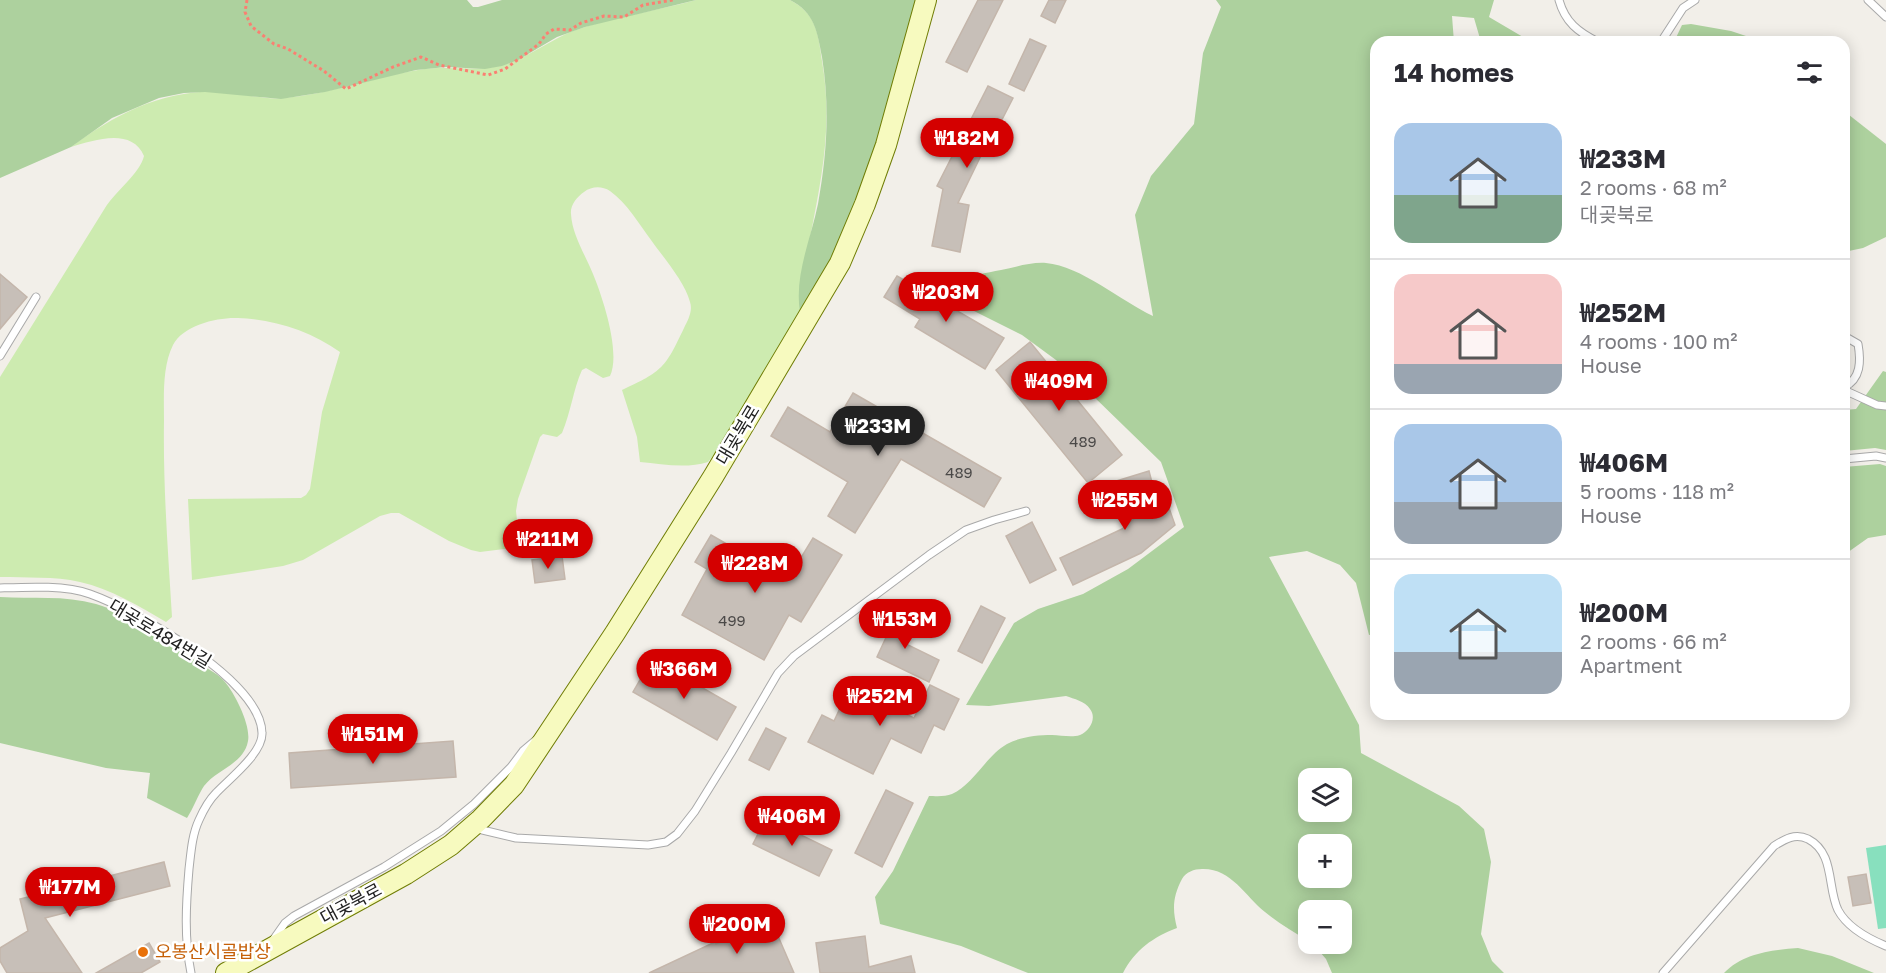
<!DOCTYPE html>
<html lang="en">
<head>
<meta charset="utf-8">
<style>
	:root { --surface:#fff; --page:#f2f2f3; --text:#2b2b33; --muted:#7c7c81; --line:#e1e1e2; --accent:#d40000 }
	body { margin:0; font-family:"Golos Text","Noto Sans KR",sans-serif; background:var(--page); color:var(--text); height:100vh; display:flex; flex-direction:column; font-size:22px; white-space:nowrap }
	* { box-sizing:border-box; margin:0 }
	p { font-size:20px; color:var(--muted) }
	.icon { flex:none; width:33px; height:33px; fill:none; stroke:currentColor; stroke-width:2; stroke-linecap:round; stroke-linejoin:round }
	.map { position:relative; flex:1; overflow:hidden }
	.drawer { position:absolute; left:1370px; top:36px; width:480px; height:684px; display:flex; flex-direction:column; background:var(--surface); border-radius:18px; box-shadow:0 3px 15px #0003 }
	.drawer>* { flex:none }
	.buttons { position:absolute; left:1298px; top:768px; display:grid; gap:12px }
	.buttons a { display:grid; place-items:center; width:54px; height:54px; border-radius:12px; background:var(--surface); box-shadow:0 3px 15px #0003; font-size:30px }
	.price { position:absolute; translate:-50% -51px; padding:0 14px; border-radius:21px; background:var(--accent); color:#fff; font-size:20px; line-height:39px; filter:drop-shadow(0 2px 3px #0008) }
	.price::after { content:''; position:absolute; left:50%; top:36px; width:18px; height:14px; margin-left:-9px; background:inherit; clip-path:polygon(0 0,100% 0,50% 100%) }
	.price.selected { background:#222; color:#fff }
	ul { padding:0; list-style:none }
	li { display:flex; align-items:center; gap:18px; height:150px; padding:0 24px }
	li+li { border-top:2px solid var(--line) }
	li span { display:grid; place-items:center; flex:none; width:168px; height:120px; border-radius:18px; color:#555 }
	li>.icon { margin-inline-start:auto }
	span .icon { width:72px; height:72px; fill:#fffc; stroke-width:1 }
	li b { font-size:26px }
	h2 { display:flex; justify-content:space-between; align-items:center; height:72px; padding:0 24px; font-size:26px }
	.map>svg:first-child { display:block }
	.grass { fill:#cdebb0 }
	.forest { fill:#add19e; fill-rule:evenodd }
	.pitch { fill:#88e0be }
	.building { fill:#c7bfb8; stroke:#c4b6ab; stroke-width:1.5 }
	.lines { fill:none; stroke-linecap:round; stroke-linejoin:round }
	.lane-casing { stroke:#a9a9a9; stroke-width:9 }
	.secondary-casing { stroke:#707d05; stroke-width:22 }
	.path { stroke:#fa8072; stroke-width:3; stroke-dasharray:3 3; stroke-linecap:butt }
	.lane { stroke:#fff; stroke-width:7 }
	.secondary { stroke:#f7fabf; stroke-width:20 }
	.food-dot { fill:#e8710a; stroke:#fff; stroke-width:2 }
	.labels { text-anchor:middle; stroke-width:5; stroke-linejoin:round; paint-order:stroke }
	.number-label { font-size:15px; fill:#4b4948 }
	.street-label { font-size:18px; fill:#222; stroke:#fff }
	.food-label { font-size:18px; fill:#c56008; stroke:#fff; text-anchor:start }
</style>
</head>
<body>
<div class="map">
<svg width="1886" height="973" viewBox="0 0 1886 973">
	<rect width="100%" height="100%" fill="#f2efe9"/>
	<path class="grass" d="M696,0H790C817,14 818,34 822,61C833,124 822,176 810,238C806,261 806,287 800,310C797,321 789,332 784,343C761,384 738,426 708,462C686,469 662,464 640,462L637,437L622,390C663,371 665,368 684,328C688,320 693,311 690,302C685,282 663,257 651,240C639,224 627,203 610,191C602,186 592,186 584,192C577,197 570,205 571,214C572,235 586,256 593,274C603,298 621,353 610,376L603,378L586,368L582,370C573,390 571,412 562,433L557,437L543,434L540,437L518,499L516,511L520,547L480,552L471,550L449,541L399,513H391L380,516L303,560L283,566L192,580L188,499L301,498L306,495L310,489L322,412L340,352C311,331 273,319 238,318C218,317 183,325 173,345C162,367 164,397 164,421C163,487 168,551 172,617L166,622C139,606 111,589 80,582C54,576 26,578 0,577V377L105,208C116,191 140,173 144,156C132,127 94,140 71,147C117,113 166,88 226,92C245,94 265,100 284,98C330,94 373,77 418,70C445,65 472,72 499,66C523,61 548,41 573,31C613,17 655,11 696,0Z"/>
	<g class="forest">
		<polygon points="0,0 467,0 473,7 478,7 502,0 696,0 585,27 557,37 518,60 502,66 485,69 446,67 416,70 325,92 281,99 205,92 184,93 159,98 112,118 71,147 0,178"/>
		<path d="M790,0H924L855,228L800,312C794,275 811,239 818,204C827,154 830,107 822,57C817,31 815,13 790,0Z"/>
		<path d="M1216,0H1494L1489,17L1523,37L1481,42L1474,18L1452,16L1454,42H1376L1375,634L1369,635L1356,583L1340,565L1307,551L1269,557L1359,725L1361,753L1459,806L1484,829L1491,862L1481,934L1492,961L1504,973H1332L1326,959L1313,944H1341V910H1308V941C1294,932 1278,923 1265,912C1245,896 1231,868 1202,869C1194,869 1186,872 1182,879C1173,896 1172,909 1177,928C1153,937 1135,950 1123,973H1028L961,946L880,924L875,897L893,871L929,796C935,796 945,797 952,794C973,785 986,756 1007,744C1020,737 1037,735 1052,735C1061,735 1071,738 1080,735C1090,731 1097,718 1090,709C1085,701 1074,699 1066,696L989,706L966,705L1014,623L1038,609L1083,594L1128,569L1184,527L1161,462L1056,360L1022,335L950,299L957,281C971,275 986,273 1001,270C1016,267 1031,262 1046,263C1081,266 1121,301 1153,316L1135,215L1151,176L1194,124L1203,53L1221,7ZM1308,778H1341V812H1308ZM1341,844V878H1308V844Z"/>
		<polygon points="1691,24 1731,31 1764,42 1674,42 1682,25"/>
		<polygon points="1844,111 1886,144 1886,237 1863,248 1844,252"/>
		<polygon points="1883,371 1886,372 1886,450 1875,448 1844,451 1844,410 1856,409"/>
		<polygon points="1880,464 1886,466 1886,535 1868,538 1844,555 1844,467"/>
		<path d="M0,597C32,599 64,595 96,604C133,615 167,641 199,663C207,669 219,674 225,682C235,694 251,725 248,741C244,764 217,769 204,786C199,793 193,809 187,818L147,798L150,773L106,768L0,743Z"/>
		<path d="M1798,948L1832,956L1874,973H1724C1743,953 1772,950 1798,948Z"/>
	</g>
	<polygon class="pitch" points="1886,845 1886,928 1878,929 1866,848"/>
	<g class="building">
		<polygon points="978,0 1003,0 967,72 946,62"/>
		<polygon points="1049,0 1066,0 1055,23 1041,16"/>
		<polygon points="1030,39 1046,46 1024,91 1009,84"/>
		<polygon points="988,86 1013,98 991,141 989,139 958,203 969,205 960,252 932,246 943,189 937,186"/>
		<polygon points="0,274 27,297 0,329"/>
		<polygon points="897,276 1004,338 985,369 915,327 920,319 884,297"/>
		<polygon points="1030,342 1122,455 1088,483 996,370"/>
		<polygon points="853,393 1001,478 984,507 901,459 855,533 828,516 848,482 771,436 788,407 830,432"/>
		<polygon points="1149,471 1155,494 1163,491 1175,525 1141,553 1073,585 1060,558 1122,529 1136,517 1128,496 1118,499 1113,482"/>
		<polygon points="1032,522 1056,570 1030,583 1006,536"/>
		<polygon points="711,535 788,579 813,538 842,555 801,622 789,615 764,660 682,615 707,569 695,562"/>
		<polygon points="562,556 565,579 535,583 532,560"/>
		<polygon points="981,606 1005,618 982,663 958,651"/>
		<polygon points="890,614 914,626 906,644 939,660 929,682 877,657 889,631 882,628"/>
		<polygon points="652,659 736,707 717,740 633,692"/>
		<polygon points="930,685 959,699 944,730 934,725 921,753 891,738 873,774 808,742 822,715 834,721 850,687 914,718"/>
		<polygon points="766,728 786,738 769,770 749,760"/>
		<polygon points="453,741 456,777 291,788 289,753"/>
		<polygon points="886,790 913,803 882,867 855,853"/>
		<polygon points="766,818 832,850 819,876 753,844"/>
		<polygon points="164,862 170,886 45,918 82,973 7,973 0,961 0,948 28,931 20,899"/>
		<polygon points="1866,874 1871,903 1853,906 1848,877"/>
		<polygon points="771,920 794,973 649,973 715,942 716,944"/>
		<polygon points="865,936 869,967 911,956 915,973 820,973 816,943"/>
		<polygon points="149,943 160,962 141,973 96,973"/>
	</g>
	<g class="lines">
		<g class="lane-casing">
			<g id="lane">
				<path d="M1559,0C1565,22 1578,32 1598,42"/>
				<polyline points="1868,0 1886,17"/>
				<polyline points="1661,42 1683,8 1695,0"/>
				<path d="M1844,336L1858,344C1861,361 1861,379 1844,387"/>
				<polyline points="0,356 36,297"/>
				<polyline points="1844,390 1877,405 1886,406"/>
				<polyline points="1844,459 1876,456 1886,458"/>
				<path d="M0,588C27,587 65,585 90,594C135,610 261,680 262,733C263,753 229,779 216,793C209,800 203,811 199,820C192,835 191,852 189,869C186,904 184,938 191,973"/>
				<polyline points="474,828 516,838 648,845 666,842 677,834 695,811 731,753 778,673 794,656 929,555 966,530 994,520 1026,511"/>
				<polyline points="273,940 285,923 294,916 384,867 441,831 474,804 511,767 523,751 536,740"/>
				<path d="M1663,973L1774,846C1785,839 1795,833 1808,839C1835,853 1827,887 1838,910C1847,927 1869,939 1886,946"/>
			</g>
		</g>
		<g class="secondary-casing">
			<polyline id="secondary" points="226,973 406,874 451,845 481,819 514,785 615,633 713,477 840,263 865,204 886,145 926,0"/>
		</g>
		<polyline class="path" points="247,0 245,12 251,26 274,44 288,49 324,71 346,89 393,67 421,57 439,65 488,75 505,69 539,44 546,34 554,29 570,30 581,23 604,16 624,17 643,5 673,0"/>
		<use href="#lane" class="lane"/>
		<use href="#secondary" class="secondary"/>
	</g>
	<circle class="food-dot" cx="143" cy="952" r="6"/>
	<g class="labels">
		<g class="number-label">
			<text x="1083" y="447">489</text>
			<text x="959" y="478">489</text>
			<text x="732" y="626">499</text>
		</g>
		<g class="street-label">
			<text transform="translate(738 435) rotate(-59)" y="6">대곶북로</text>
			<text transform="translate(160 634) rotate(31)" y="6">대곶로484번길</text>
			<text transform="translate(351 904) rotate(-28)" y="6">대곶북로</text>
		</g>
		<g class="food-label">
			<text x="155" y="958">오봉산시골밥상</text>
		</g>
	</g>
</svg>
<div class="buttons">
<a><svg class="icon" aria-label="layers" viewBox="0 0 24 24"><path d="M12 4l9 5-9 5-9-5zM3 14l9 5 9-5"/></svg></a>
<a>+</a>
<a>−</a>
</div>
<b class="price" style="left:967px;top:169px">₩182M</b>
<b class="price" style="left:946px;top:323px">₩203M</b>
<b class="price" style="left:1059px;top:412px">₩409M</b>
<b class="price selected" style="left:878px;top:457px">₩233M</b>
<b class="price" style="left:1125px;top:531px">₩255M</b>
<b class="price" style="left:548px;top:570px">₩211M</b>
<b class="price" style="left:755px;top:594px">₩228M</b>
<b class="price" style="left:905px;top:650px">₩153M</b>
<b class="price" style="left:684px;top:700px">₩366M</b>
<b class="price" style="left:880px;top:727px">₩252M</b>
<b class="price" style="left:373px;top:765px">₩151M</b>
<b class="price" style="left:792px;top:847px">₩406M</b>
<b class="price" style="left:70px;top:918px">₩177M</b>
<b class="price" style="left:737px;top:955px">₩200M</b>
<section class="drawer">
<h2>14 homes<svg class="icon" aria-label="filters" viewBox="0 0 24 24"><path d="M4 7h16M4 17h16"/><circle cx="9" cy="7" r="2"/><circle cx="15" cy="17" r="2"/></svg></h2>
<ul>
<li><span style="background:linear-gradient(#a9c7e8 60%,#7fa58c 0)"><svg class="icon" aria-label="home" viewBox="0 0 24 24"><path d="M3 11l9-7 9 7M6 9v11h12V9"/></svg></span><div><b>₩233M</b><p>2 rooms · 68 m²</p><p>대곶북로</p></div></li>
<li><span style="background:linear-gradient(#f6c9c9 75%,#9aa5b1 0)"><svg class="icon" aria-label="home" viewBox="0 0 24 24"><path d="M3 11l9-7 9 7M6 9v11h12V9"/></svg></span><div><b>₩252M</b><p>4 rooms · 100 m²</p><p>House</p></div></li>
<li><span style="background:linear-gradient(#a9c7e8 65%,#9aa5b1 0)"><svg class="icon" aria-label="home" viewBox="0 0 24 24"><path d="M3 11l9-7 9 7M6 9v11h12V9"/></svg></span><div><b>₩406M</b><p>5 rooms · 118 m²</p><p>House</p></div></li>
<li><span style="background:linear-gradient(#bfe0f5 65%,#9aa5b1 0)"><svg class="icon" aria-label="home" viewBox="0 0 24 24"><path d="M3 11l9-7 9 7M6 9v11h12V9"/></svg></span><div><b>₩200M</b><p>2 rooms · 66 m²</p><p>Apartment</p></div></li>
</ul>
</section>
</div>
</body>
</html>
